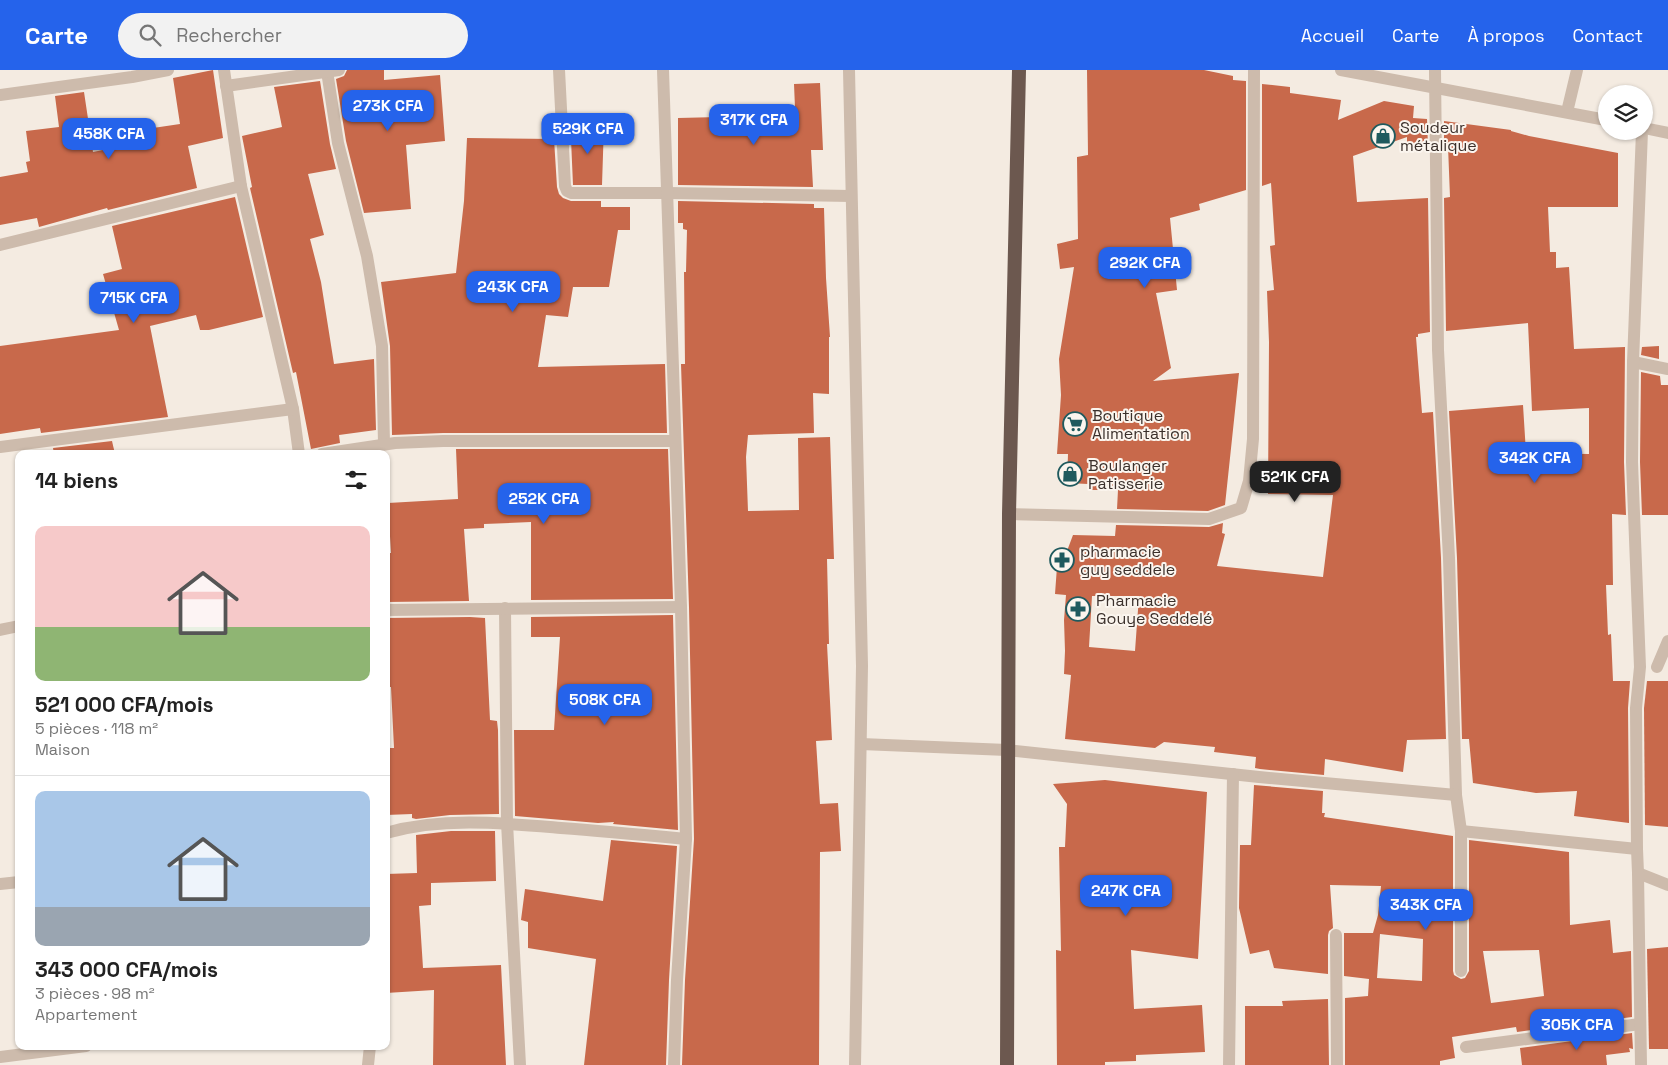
<!DOCTYPE html>
<html lang="fr">
<head>
<meta charset="utf-8">
<style>
	:root { --surface:#fff; --page:#f2f2f2; --text:#222; --muted:#767676; --line:#e0e0e0; --accent:#2563eb }
	body { margin:0; font-family:"Space Grotesk",sans-serif; background:var(--page); color:var(--text); height:100vh; display:flex; flex-direction:column; font-size:19px; white-space:nowrap }
	* { box-sizing:border-box; margin:0 }
	p { font-size:16px; color:var(--muted) }
	.icon { flex:none; width:28px; height:28px; fill:none; stroke:currentColor; stroke-width:2; stroke-linecap:round; stroke-linejoin:round }
	.map { position:relative; flex:1; overflow:hidden }
	.sheet { position:absolute; left:15px; top:380px; width:375px; height:600px; display:flex; flex-direction:column; background:var(--surface); border-radius:10px; box-shadow:0 1px 4px #0004 }
	.sheet>* { flex:none }
	.buttons { position:absolute; left:1598px; top:15px; display:grid; gap:10px }
	.buttons a { display:grid; place-items:center; width:55px; height:55px; border-radius:50%; background:var(--surface); box-shadow:0 1px 4px #0004; font-size:25px }
	.price { position:absolute; translate:-50% -42px; padding:0 11px; border-radius:10px; background:var(--accent); color:#fff; font-size:16px; line-height:32px; filter:drop-shadow(0 1px 2px #0008) }
	.price::after { content:''; position:absolute; left:50%; top:30px; width:15px; height:11px; margin-left:-8px; background:inherit; clip-path:polygon(0 0,100% 0,50% 100%) }
	.price.current { background:#222; color:#fff }
	ul { padding:0; list-style:none }
	li { display:grid; align-content:center; gap:10px; height:265px; padding:0 20px }
	li+li { border-top:1px solid var(--line) }
	li span { display:grid; place-items:center; height:155px; border-radius:10px; color:#555 }
	li>.icon { margin-inline-start:auto }
	span .icon { width:90px; height:90px; fill:#fffc; stroke-width:1 }
	li b { font-size:21px }
	h2 { display:flex; justify-content:space-between; align-items:center; height:60px; padding:0 20px; font-size:21px }
	header { display:flex; align-items:center; gap:30px; box-sizing:border-box; height:70px; padding:0 25px; background:var(--accent); color:#fff }
	header strong { font-size:24px }
	nav { display:flex; gap:28px; margin-inline-start:auto; font-size:18px }
	.search { width:350px; height:45px; background:var(--page); display:flex; align-items:center; gap:12px; box-sizing:border-box; padding:0 18px; border-radius:28px; color:var(--muted); font-size:19px }
	.map>svg:first-child { display:block }
	.building { fill:#c8694b; fill-rule:evenodd }
	.lines { fill:none; stroke-linecap:round; stroke-linejoin:round }
	.minor { stroke:#cdbbac; stroke-width:12 }
	.trunk { stroke:#6c584f; stroke-width:14 }
	.labels { text-anchor:middle; stroke-width:4; stroke-linejoin:round; paint-order:stroke }
	.poi-label { font-size:16px; fill:#3b302b; stroke:#fbf5ee; text-anchor:start }
</style>
</head>
<body>
<header>
<strong>Carte</strong>
<div class="search"><svg class="icon" aria-label="search" viewBox="0 0 24 24"><circle cx="10" cy="10" r="6"/><path d="M15 15l6 6"/></svg>Rechercher</div>
<nav><a>Accueil</a><a>Carte</a><a>À propos</a><a>Contact</a></nav>
</header>
<div class="map">
<svg width="1668" height="995" viewBox="0 0 1668 995">
	<rect width="100%" height="100%" fill="#f4ebe1"/>
	<g class="building">
		<polygon points="213,0 223,68 188,76 197,118 108,140 107,138 39,157 37,148 0,155 0,107 28,102 26,92 30,91 26,61 59,57 55,26 84,22 93,82 138,73 138,70 155,67 153,58 180,54 173,8"/>
		<polygon points="347,0 384,0 384,10 440,5 445,71 406,75 411,139 364,143 346,71 336,9 344,6"/>
		<polygon points="1087,0 1204,0 1233,6 1233,10 1246,11 1246,120 1199,134 1200,140 1170,148 1177,220 1156,223 1171,298 1153,311 1239,303 1225,435 1208,441 1117,439 1118,420 1088,420 1088,414 1067,413 1068,384 1057,384 1061,325 1059,289 1074,197 1060,199 1057,174 1078,169 1077,87 1088,85"/>
		<polygon points="320,11 330,74 336,99 308,104 324,165 310,169 321,212 334,294 374,289 376,360 339,365 340,373 311,379 296,302 293,303 250,118 252,117 242,66 282,57 274,17"/>
		<polygon points="820,13 823,80 811,80 813,117 678,115 678,48 760,46 760,39 795,38 794,14"/>
		<path d="M1262,14L1290,17V23L1341,30L1338,50L1384,31L1414,36L1413,48L1427,49L1428,77L1407,79V67L1353,86L1357,132L1428,128L1430,262L1418,264V267H1416L1422,343L1433,342L1441,488L1446,669L1407,670L1403,702L1325,689L1324,705L1260,699L1255,698L1256,687L1214,682L1215,677L1164,672L1155,678L1065,669L1071,605L1064,604L1065,581L1064,550L1066,525L1055,524L1058,483L1067,481L1073,465L1115,466L1116,455L1209,457L1223,453L1222,463L1225,464L1217,496L1323,507L1333,425L1268,424L1269,272L1267,221L1274,220L1270,176L1275,175L1271,113L1262,116ZM1092,526H1139L1135,581L1089,577Z"/>
		<polygon points="1444,51 1511,60 1511,61 1529,66 1618,83 1618,137 1548,137 1550,182 1556,182 1556,198 1569,197 1574,279 1625,277 1624,392 1626,445 1612,444 1613,515 1606,515 1608,565 1611,564 1613,611 1630,611 1628,638 1629,753 1574,746 1577,721 1536,723 1473,713 1469,669 1462,669 1457,488 1449,341 1523,335 1526,383 1589,384 1589,338 1532,341 1528,253 1446,261 1444,128 1450,127 1448,76 1444,76"/>
		<polygon points="577,54 604,54 602,115 573,115 571,69 577,70"/>
		<polygon points="467,68 554,69 557,117 559,124 563,128 571,131 601,131 601,137 630,137 630,160 618,160 609,217 573,217 568,247 546,245 538,297 665,294 667,363 443,363 392,365 390,276 381,212 456,203 464,131"/>
		<polygon points="235,127 263,247 209,260 200,260 196,245 150,256 168,347 41,363 40,358 0,364 0,276 119,260 103,204 122,199 112,156"/>
		<polygon points="678,131 814,134 814,138 824,138 826,208 830,267 829,267 829,324 813,323 814,363 748,365 746,387 748,441 799,440 798,368 830,367 834,489 827,489 829,574 827,574 832,670 816,671 820,734 838,733 841,781 820,782 819,995 682,995 685,910 694,769 689,537 681,294 685,294 684,202 686,202 687,160 683,159 683,153 678,153"/>
		<polygon points="1659,276 1659,289 1641,285 1642,277"/>
		<polygon points="1641,302 1660,306 1661,315 1668,315 1668,445 1642,445 1640,392"/>
		<polygon points="112,371 115,384 54,384 53,378"/>
		<polygon points="456,379 668,379 673,529 531,530 531,452 484,454 484,458 464,459 469,531 386,532 386,483 391,483 388,433 458,429"/>
		<polygon points="673,545 678,760 613,754 614,752 598,753 515,746 514,660 554,660 560,567 531,567 531,547"/>
		<polygon points="470,547 485,548 490,650 497,651 498,660 499,744 450,745 416,749 412,748 412,744 386,745 386,678 394,678 391,617 386,617 386,548"/>
		<polygon points="1647,611 1668,611 1668,757 1645,755 1644,638"/>
		<polygon points="1105,710 1207,722 1198,889 1131,880 1134,939 1202,935 1205,982 1136,985 1136,991 1105,992 1105,995 1057,995 1056,880 1061,881 1059,777 1065,777 1067,734 1053,714"/>
		<path d="M1254,715L1323,721L1322,743H1325L1324,747L1453,766V901L1454,905L1461,909L1465,908L1469,901V770L1569,782L1570,855L1610,850L1613,883L1631,881L1632,947L1517,962L1516,957L1452,967L1455,988L1440,991V995H1345V928L1368,926L1369,909L1344,906V863H1373L1378,845L1381,816L1330,815L1333,858L1329,861L1328,865V904L1274,898L1269,880L1250,884L1239,838L1240,775H1251ZM1380,864L1423,869L1422,911L1377,908ZM1539,880L1544,926L1491,933L1483,881Z"/>
		<polygon points="451,761 495,761 496,811 431,813 431,835 419,836 423,898 501,895 506,995 433,995 434,920 386,923 386,804 417,803 416,765"/>
		<polygon points="611,770 677,776 669,910 666,995 584,995 596,889 528,878 528,852 521,850 525,819 603,831"/>
		<polygon points="1668,877 1668,979 1649,979 1647,879"/>
		<polygon points="1328,929 1329,995 1245,995 1245,936 1283,936 1282,931"/>
		<polygon points="1632,963 1633,979 1629,978 1630,982 1606,985 1607,995 1522,995 1520,978"/>
	</g>
	<g class="lines">
		<g class="minor">
			<polyline points="224,0 241,116 293,339 299,384"/>
			<polyline points="559,0 565,116 567,121 571,123 668,123 851,126"/>
			<polyline points="663,0 681,537 686,769 677,910 674,995"/>
			<polyline points="849,0 862,596 855,995"/>
			<polyline points="1341,0 1606,50"/>
			<polyline points="1435,0 1438,280 1449,488 1456,725 1461,761 1461,901"/>
			<polyline points="327,1 338,73 367,186 382,276 384,374"/>
			<polyline points="226,16 339,0"/>
			<polyline points="0,25 132,7 168,0"/>
			<polyline points="1567,42 1577,0"/>
			<polyline points="1644,58 1668,63"/>
			<polyline points="0,175 241,116"/>
			<polyline points="1633,292 1668,299"/>
			<polyline points="0,377 293,339"/>
			<polyline points="322,384 395,373 443,371 675,371"/>
			<polyline points="1009,444 1209,449 1241,438 1249,411 1253,369 1254,0"/>
			<polyline points="505,538 507,753 520,995"/>
			<polyline points="386,540 681,537"/>
			<polyline points="0,560 19,556"/>
			<polyline points="1657,597 1668,571"/>
			<polyline points="861,674 1007,680 1259,707 1456,725"/>
			<polyline points="1461,761 1637,779"/>
			<path d="M386,763C443,747 502,753 561,758C602,761 644,765 686,769"/>
			<polyline points="1638,803 1668,815"/>
			<polyline points="0,814 19,812"/>
			<polyline points="1336,865 1337,995"/>
			<polyline points="1466,977 1640,954"/>
			<polyline points="0,987 86,976"/>
			<polyline points="368,995 370,976"/>
			<polyline points="1229,995 1233,704"/>
			<polyline points="1641,995 1638,803 1637,779 1636,638 1640,597 1632,392 1633,292 1642,61"/>
		</g>
		<polyline class="trunk" points="1007,995 1009,444 1019,0"/>
	</g>
	<defs>
		<g id="shop-ring" transform="scale(1.25)"><circle r="9.5" fill="#fbf5ee" stroke="#1f5a5e" stroke-width="1.5"/><path d="M-5-2.5h2.3a2.7 3.5 0 0 1 5.4 0H5L5.5 6h-11ZM-1.5-2.5h3a1.5 2.3 0 0 0-3 0Z" fill="#1f5a5e"/></g>
		<g id="supermarket-ring" transform="scale(1.25)"><circle r="9.5" fill="#fbf5ee" stroke="#1f5a5e" stroke-width="1.5"/><path d="M-6-5.5h2.5l.6 2H6L4.5 2H-2.5L-4.4-4H-6ZM-1.5 3.2a1.3 1.3 0 1 0 .1 0ZM3 3.2a1.3 1.3 0 1 0 .1 0Z" fill="#1f5a5e"/></g>
		<g id="pharmacy-ring" transform="scale(1.25)"><circle r="9.5" fill="#fbf5ee" stroke="#1f5a5e" stroke-width="1.5"/><path d="M-2-6h4v4h4v4h-4v4h-4v-4h-4v-4h4Z" fill="#1f5a5e"/></g>
	</defs>
	<g fill-rule="evenodd">
		<use href="#shop-ring" x="1383" y="66"/>
		<use href="#supermarket-ring" x="1075" y="354"/>
		<use href="#shop-ring" x="1070" y="404"/>
		<use href="#pharmacy-ring" x="1062" y="490"/>
		<use href="#pharmacy-ring" x="1078" y="539"/>
	</g>
	<g class="labels">
		<g class="poi-label">
			<text x="1400" y="63">Soudeur<tspan x="1400" dy="18">métalique</tspan></text>
			<text x="1092" y="351">Boutique<tspan x="1092" dy="18">Alimentation</tspan></text>
			<text x="1088" y="401">Boulanger<tspan x="1088" dy="18">Patisserie</tspan></text>
			<text x="1080" y="487">pharmacie<tspan x="1080" dy="18">guy seddele</tspan></text>
			<text x="1096" y="536">Pharmacie<tspan x="1096" dy="18">Gouye Seddelé</tspan></text>
		</g>
	</g>
</svg>
<div class="buttons">
<a><svg class="icon" aria-label="layers" viewBox="0 0 24 24"><path d="M12 4l9 5-9 5-9-5zM3 14l9 5 9-5"/></svg></a>
</div>
<b class="price" style="left:388px;top:62px">273K CFA</b>
<b class="price" style="left:754px;top:76px">317K CFA</b>
<b class="price" style="left:588px;top:85px">529K CFA</b>
<b class="price" style="left:109px;top:90px">458K CFA</b>
<b class="price" style="left:1145px;top:219px">292K CFA</b>
<b class="price" style="left:513px;top:243px">243K CFA</b>
<b class="price" style="left:134px;top:254px">715K CFA</b>
<b class="price" style="left:1535px;top:414px">342K CFA</b>
<b class="price current" style="left:1295px;top:433px">521K CFA</b>
<b class="price" style="left:544px;top:455px">252K CFA</b>
<b class="price" style="left:605px;top:656px">508K CFA</b>
<b class="price" style="left:1126px;top:847px">247K CFA</b>
<b class="price" style="left:1426px;top:861px">343K CFA</b>
<b class="price" style="left:1577px;top:981px">305K CFA</b>
<section class="sheet">
<h2>14 biens<svg class="icon" aria-label="filters" viewBox="0 0 24 24"><path d="M4 7h16M4 17h16"/><circle cx="9" cy="7" r="2"/><circle cx="15" cy="17" r="2"/></svg></h2>
<ul>
<li><span style="background:linear-gradient(#f6c9c9 65%,#8fb573 0)"><svg class="icon" aria-label="home" viewBox="0 0 24 24"><path d="M3 11l9-7 9 7M6 9v11h12V9"/></svg></span><div><b>521 000 CFA/mois</b><p>5 pièces · 118 m²</p><p>Maison</p></div></li>
<li><span style="background:linear-gradient(#a9c7e8 75%,#9aa5b1 0)"><svg class="icon" aria-label="home" viewBox="0 0 24 24"><path d="M3 11l9-7 9 7M6 9v11h12V9"/></svg></span><div><b>343 000 CFA/mois</b><p>3 pièces · 98 m²</p><p>Appartement</p></div></li>
</ul>
</section>
</div>
</body>
</html>
